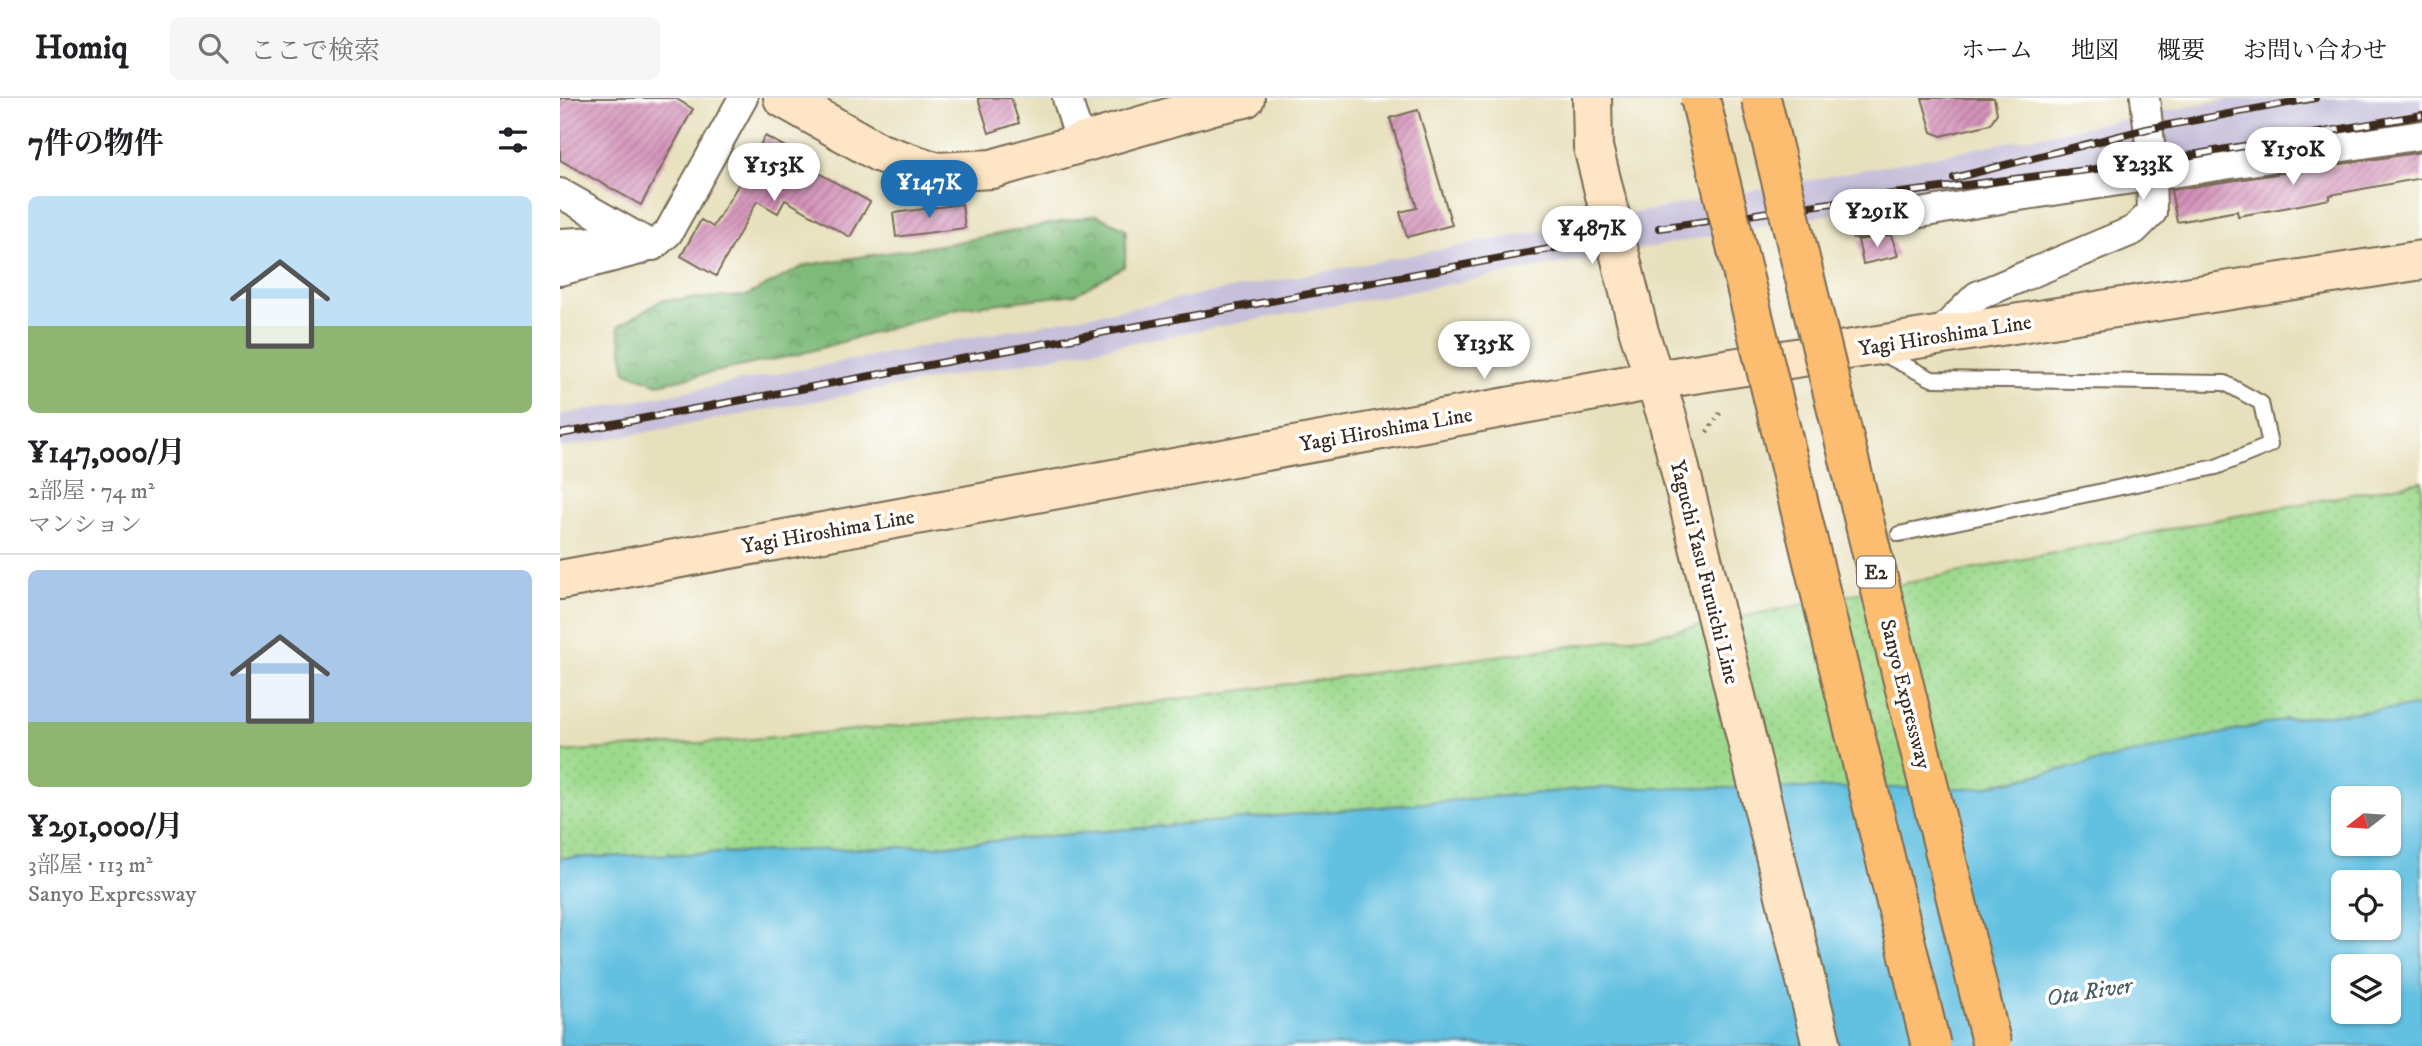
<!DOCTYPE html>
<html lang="ja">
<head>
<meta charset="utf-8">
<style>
	:root { --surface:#fff; --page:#f6f6f6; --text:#202124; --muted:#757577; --line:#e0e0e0; --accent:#1f6fb2 }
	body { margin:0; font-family:"IM FELL DW Pica","Noto Serif JP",serif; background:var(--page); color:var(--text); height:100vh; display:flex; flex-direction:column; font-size:26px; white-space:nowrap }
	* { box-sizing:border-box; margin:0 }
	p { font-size:23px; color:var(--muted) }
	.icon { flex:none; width:38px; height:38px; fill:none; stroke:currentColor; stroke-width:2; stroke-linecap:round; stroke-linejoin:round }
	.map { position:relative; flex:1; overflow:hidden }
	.drawer { display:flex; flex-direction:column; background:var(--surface); width:560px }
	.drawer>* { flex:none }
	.needle { width:46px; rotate:253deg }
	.buttons { position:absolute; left:1771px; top:688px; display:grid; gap:14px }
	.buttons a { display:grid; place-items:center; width:70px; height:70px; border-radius:10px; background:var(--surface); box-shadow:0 2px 5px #0004; font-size:35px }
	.price { position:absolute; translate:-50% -60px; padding:0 16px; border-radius:24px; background:#fff; color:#222; font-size:23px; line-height:46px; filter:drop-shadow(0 2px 4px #0008) }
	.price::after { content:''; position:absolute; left:50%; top:42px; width:21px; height:16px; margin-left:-10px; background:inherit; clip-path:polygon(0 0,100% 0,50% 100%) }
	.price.active { background:var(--accent); color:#fff }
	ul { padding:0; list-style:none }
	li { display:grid; align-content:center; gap:14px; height:371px; padding:0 28px }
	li+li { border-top:2px solid var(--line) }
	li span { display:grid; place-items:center; height:217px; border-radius:10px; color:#555 }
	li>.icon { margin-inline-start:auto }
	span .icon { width:126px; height:126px; fill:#fffc; stroke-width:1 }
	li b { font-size:30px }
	h2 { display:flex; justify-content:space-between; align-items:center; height:84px; padding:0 28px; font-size:30px }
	header { display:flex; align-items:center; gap:42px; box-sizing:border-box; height:98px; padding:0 35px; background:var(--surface); border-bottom:2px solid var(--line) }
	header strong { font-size:33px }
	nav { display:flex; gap:38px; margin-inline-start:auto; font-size:24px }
	.search { width:490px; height:63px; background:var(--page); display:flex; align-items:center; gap:18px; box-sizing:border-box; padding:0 24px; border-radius:10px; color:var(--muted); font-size:26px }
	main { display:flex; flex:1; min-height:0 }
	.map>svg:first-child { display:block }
	.railway { fill:#c6c0da }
	.grass { fill:url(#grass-dots); stroke:#6c8256; stroke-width:2 }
	.forest { fill:url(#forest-crowns); stroke:#5c724c; stroke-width:2 }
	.water { fill:#62c0e0; stroke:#4e757f; stroke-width:2; fill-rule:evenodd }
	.building { fill:url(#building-hatch) }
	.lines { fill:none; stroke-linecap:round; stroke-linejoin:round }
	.lane-casing { stroke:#776a55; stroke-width:18 }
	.street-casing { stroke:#776a55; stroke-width:32 }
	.secondary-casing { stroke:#776a55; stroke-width:42 }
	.path { stroke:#776a55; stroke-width:4.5; stroke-dasharray:2 5; stroke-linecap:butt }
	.lane { stroke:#fff; stroke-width:14 }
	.street { stroke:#fff; stroke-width:28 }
	.secondary { stroke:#fee5c5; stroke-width:38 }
	.rail-casing { stroke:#3b2a1e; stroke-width:8 }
	.rail { stroke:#fff; stroke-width:5; stroke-dasharray:16; stroke-linecap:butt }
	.highway-bridge-casing { stroke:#776a55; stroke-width:42; stroke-linecap:butt }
	.highway-bridge { stroke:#fcbd6f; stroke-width:38 }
	.labels { text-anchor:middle; stroke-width:7; stroke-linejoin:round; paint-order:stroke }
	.shield { fill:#fff; stroke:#766a62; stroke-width:2 }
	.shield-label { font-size:19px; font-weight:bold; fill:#3b2a1e }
	.street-label { font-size:21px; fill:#3b2a1e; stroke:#fff }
	.water-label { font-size:23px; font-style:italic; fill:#495e62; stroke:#fff }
</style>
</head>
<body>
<header>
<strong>Homiq</strong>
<div class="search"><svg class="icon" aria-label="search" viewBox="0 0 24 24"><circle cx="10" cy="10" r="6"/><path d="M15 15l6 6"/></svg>ここで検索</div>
<nav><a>ホーム</a><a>地図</a><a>概要</a><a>お問い合わせ</a></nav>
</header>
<main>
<section class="drawer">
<h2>7件の物件<svg class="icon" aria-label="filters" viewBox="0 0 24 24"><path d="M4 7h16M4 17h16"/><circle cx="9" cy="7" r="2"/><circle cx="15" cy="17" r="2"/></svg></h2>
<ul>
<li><span style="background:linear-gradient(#bfe0f5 60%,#8fb573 0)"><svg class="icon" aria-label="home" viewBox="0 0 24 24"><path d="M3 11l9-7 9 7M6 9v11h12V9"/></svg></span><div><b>¥147,000/月</b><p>2部屋 · 74 m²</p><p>マンション</p></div></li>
<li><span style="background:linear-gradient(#a9c7e8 70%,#8fb573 0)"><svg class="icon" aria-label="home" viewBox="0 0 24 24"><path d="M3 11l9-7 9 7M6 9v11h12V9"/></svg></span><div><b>¥291,000/月</b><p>3部屋 · 113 m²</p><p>Sanyo Expressway</p></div></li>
</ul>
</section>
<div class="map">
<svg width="1862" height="948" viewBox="0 0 1862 948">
	<defs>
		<pattern id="grass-dots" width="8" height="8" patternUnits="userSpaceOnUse" patternTransform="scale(1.75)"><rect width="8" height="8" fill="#9eda8e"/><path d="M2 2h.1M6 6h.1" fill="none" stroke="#89bb7a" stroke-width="1.8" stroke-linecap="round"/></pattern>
		<pattern id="forest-crowns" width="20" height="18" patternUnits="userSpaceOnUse" patternTransform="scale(1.75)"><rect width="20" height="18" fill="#7eba79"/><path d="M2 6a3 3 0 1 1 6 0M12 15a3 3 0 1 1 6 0" fill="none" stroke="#689763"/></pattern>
		<pattern id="building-hatch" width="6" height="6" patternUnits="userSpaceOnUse" patternTransform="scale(1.75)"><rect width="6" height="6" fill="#d492b9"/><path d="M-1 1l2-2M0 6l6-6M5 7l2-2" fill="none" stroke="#ad7796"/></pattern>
	</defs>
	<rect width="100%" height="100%" fill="#fff"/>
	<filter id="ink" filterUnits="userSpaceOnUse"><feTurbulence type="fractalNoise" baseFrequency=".0143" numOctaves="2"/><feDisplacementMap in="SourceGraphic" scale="14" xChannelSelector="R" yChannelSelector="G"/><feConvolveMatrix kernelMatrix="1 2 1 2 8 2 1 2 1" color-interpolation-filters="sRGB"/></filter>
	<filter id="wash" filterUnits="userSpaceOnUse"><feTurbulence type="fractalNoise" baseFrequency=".00686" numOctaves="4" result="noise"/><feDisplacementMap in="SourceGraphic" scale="28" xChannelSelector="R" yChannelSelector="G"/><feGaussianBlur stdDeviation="1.57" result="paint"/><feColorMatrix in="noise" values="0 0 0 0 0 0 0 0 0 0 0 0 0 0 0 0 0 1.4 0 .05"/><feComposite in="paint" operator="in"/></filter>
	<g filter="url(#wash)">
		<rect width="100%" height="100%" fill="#e7e0bc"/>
		<polygon class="railway" points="1674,0 1862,0 1862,32 1426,91 1292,112 0,350 0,317 1277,77"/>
		<polygon class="grass" points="1862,383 1862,608 1727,621 1420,690 1036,690 377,748 0,760 0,654 170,643 557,609 1094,537 1639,425"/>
		<polygon class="forest" points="536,117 566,131 565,168 516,196 399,210 240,256 98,286 66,274 58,229 102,202 186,198 246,167 387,146"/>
		<path class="water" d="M1862,608V948H0V760L377,748L1036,690H1420L1727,621ZM1783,700H1829V746H1783ZM1783,784H1829V830H1783ZM1783,868H1829V914H1783Z"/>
		<g id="blocks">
			<g class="building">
				<polygon points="0,0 115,0 133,11 81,107 0,62"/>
				<polygon points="418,0 451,0 459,25 429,35"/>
				<polygon points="1362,0 1434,0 1437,15 1430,26 1381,38 1372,34"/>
				<polygon points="858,12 892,127 847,139 840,114 857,110 830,20"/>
				<polygon points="205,38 251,63 248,69 310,104 290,139 225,102 218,115 197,103 156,178 121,158 141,122 153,129 192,64 191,63"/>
				<polygon points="1862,54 1862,80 1770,97 1770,101 1724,110 1678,118 1677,113 1617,124 1611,92"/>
				<polygon points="402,106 405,130 336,139 333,115"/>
				<polygon points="1331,137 1338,158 1303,166 1298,142"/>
			</g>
		</g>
	</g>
	<g filter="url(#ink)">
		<use href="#blocks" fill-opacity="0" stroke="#776a55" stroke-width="2"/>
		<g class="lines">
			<g class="lane-casing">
				<polyline id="lane" points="1323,256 1372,281 1665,285 1701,305 1710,347 1656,369 1339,436"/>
			</g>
			<g class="street-casing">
				<g id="street">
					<polyline points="507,0 521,46"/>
					<polyline points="0,95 84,143"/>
					<polyline points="1298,126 1446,100 1862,37"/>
					<polyline points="0,145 38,143 93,148 108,135 183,0"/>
					<polyline points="0,173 80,152"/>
					<polyline points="1377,238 1417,198 1574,132 1592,114 1591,78 1592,64 1585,0"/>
				</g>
			</g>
			<g class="secondary-casing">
				<g id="secondary">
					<polyline points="223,0 320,55 377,74 432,71 653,7 685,0"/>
					<polyline points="1032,0 1033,49 1079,234 1108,322 1262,948"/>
					<polyline points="0,482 1095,282 1862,162"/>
				</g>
			</g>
			<polyline class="path" points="1147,334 1160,315"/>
			<use href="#lane" class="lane"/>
			<use href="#street" class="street"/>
			<use href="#secondary" class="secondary"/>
			<g class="rail-casing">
				<g id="rail">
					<polyline points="1394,80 1587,31 1755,0"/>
					<polyline points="1099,130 1333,96 1592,64 1862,17"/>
					<polyline points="0,336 1000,149"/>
				</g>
			</g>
			<use href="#rail" class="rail"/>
			<g class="highway-bridge-casing">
				<g id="highway-bridge">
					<polyline points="1140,0 1371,948"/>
					<polyline points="1201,0 1432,948"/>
				</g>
			</g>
			<use href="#highway-bridge" class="highway-bridge"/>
		</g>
	</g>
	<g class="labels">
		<rect class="shield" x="1297" y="458.5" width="38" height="31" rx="5"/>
		<g class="shield-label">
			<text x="1316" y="481">E2</text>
		</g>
		<g class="street-label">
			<text transform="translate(1385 237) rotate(-9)" y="7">Yagi Hiroshima Line</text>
			<text transform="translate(826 331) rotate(-10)" y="7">Yagi Hiroshima Line</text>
			<text transform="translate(268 433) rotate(-10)" y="7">Yagi Hiroshima Line</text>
			<text transform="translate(1145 474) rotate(76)" y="7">Yaguchi Yasu Furuichi Line</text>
			<text transform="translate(1346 596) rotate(76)" y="7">Sanyo Expressway</text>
		</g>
		<g class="water-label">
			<text transform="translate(1529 893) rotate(-9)" y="8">Ota River</text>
		</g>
	</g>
</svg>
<div class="buttons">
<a><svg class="needle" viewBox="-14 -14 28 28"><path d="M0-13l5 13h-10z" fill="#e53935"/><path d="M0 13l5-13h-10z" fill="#757577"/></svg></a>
<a><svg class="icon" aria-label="locate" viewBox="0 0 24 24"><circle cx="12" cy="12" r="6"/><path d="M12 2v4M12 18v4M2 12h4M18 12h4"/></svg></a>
<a><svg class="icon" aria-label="layers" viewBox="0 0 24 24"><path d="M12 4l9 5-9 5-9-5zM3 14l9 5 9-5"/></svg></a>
</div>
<b class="price" style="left:1733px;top:89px">¥150K</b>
<b class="price" style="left:1583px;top:104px">¥233K</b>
<b class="price" style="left:214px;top:105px">¥153K</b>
<b class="price active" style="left:369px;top:122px">¥147K</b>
<b class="price" style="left:1317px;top:151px">¥291K</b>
<b class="price" style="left:1032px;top:168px">¥487K</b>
<b class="price" style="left:924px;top:283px">¥135K</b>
</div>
</main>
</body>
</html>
